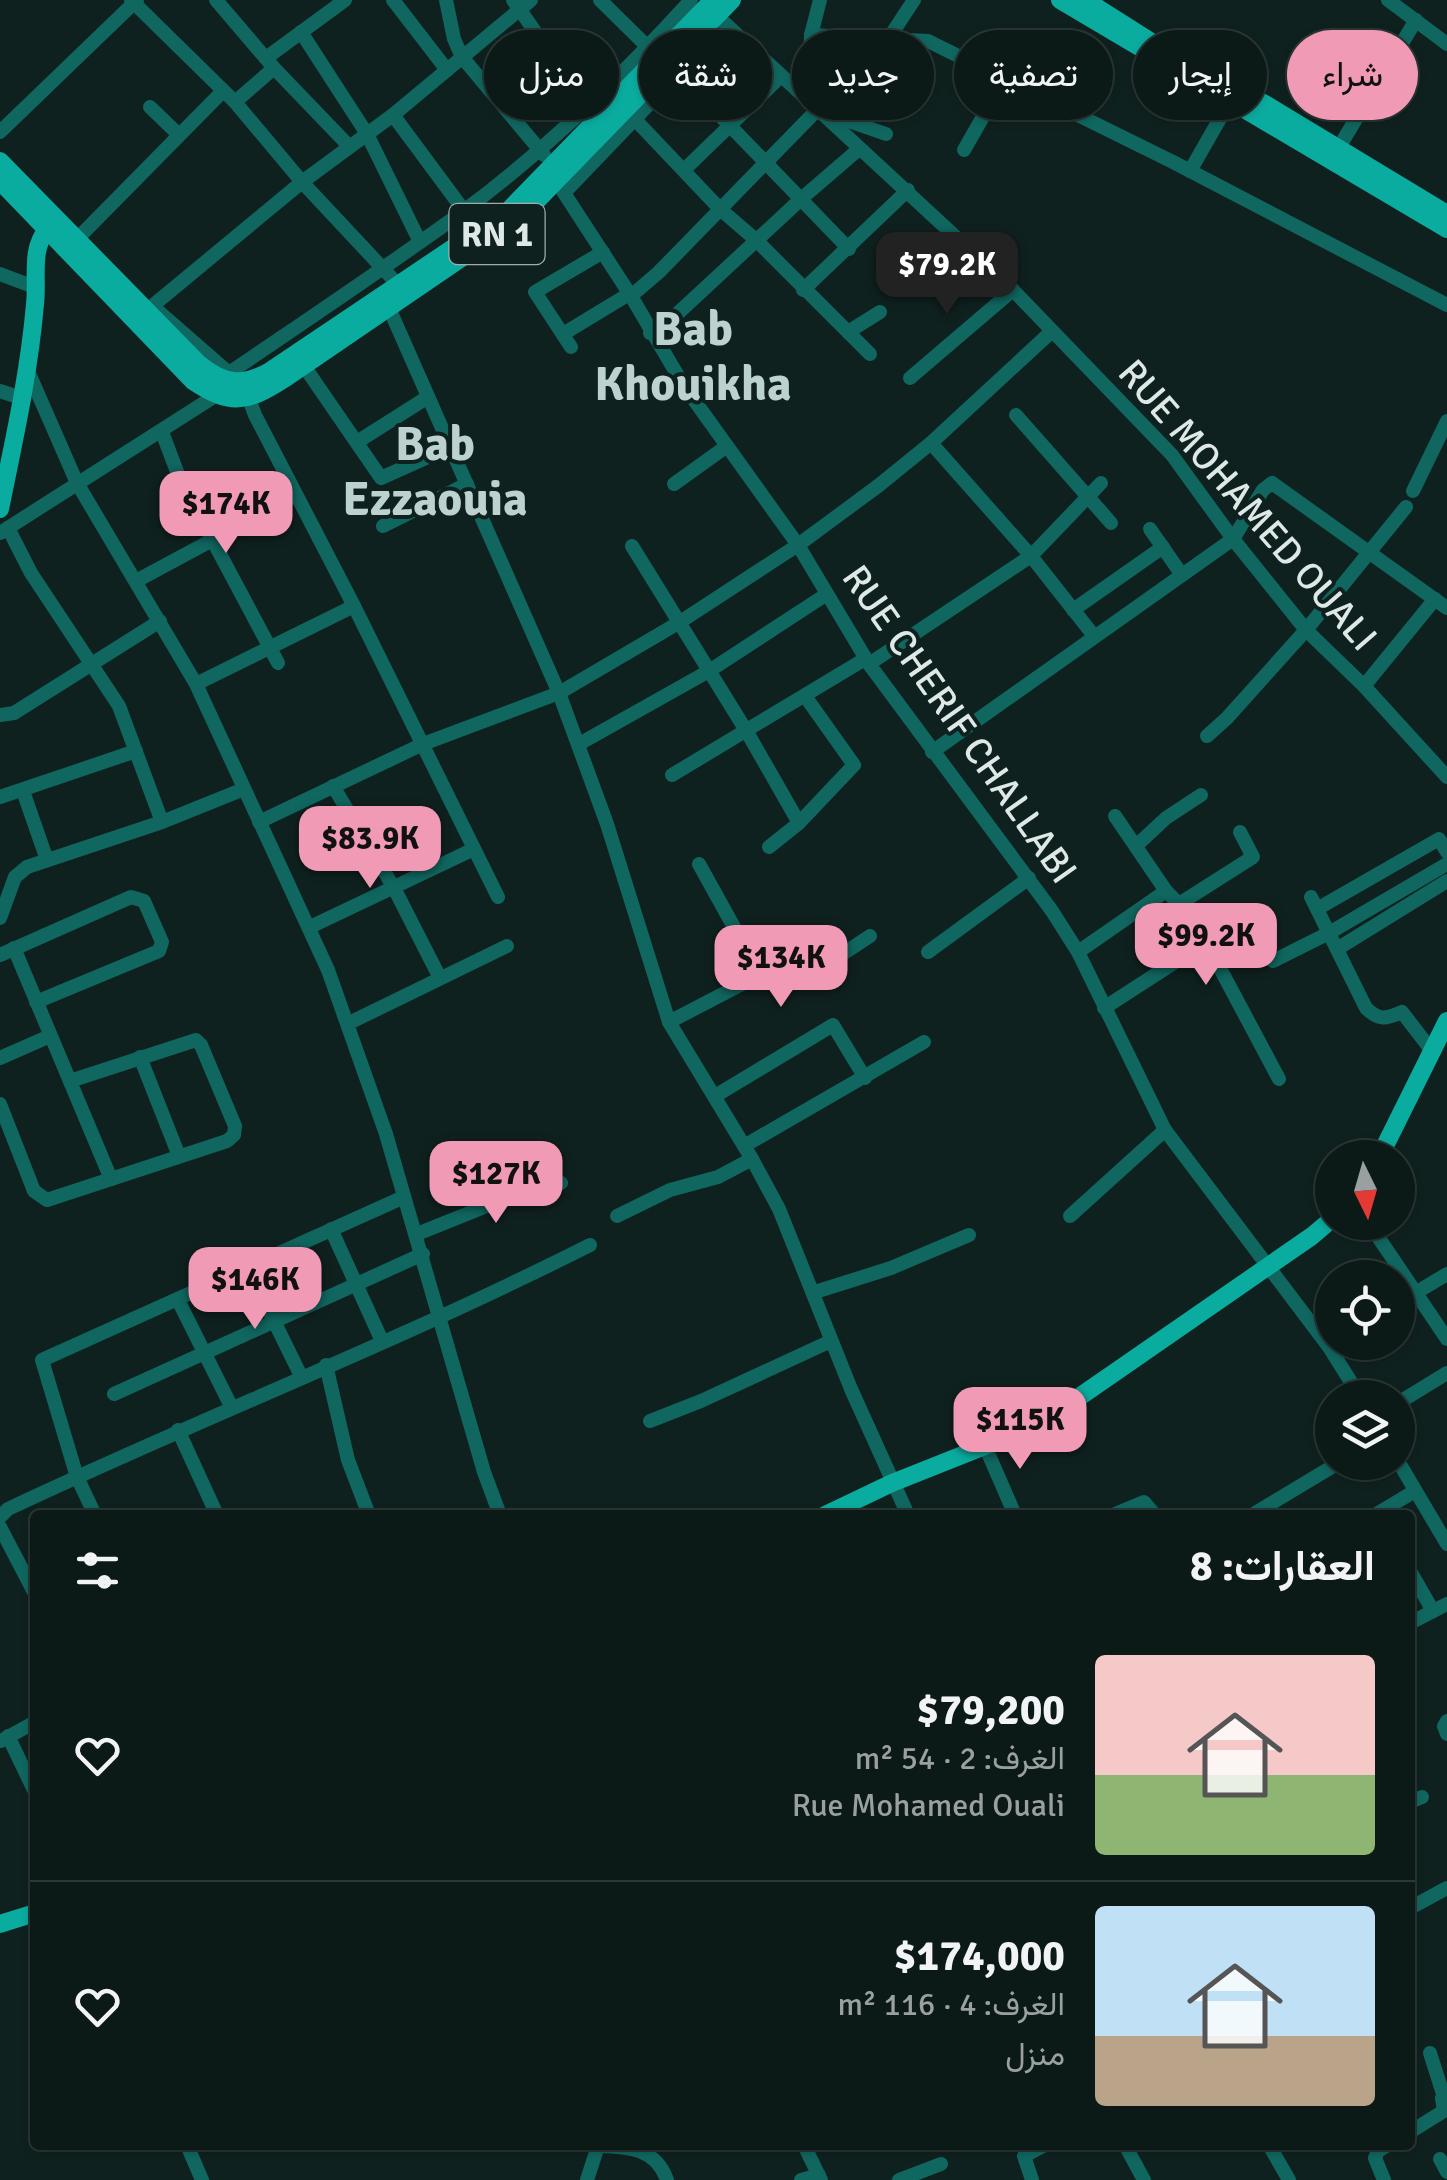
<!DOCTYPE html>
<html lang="ar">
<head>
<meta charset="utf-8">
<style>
	:root { --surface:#0b1917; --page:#142220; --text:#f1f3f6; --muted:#9aa0a1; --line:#2b3836; --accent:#f09ab5 }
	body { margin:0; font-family:Signika,Vazirmatn,sans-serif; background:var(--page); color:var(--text); direction:rtl; height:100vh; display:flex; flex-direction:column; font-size:38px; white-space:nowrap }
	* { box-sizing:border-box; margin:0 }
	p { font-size:32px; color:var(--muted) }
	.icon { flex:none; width:55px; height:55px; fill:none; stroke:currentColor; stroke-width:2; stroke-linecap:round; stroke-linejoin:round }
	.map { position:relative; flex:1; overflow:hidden; direction:ltr }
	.sheet { position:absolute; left:30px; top:1510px; width:1385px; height:640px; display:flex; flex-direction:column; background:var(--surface); border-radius:10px; box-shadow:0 2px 8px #0004,0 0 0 2px var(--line); direction:rtl }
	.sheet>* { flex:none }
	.hud { position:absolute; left:30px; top:30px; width:1388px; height:90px; direction:rtl; display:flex; gap:20px }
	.needle { width:65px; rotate:175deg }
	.controls { position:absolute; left:1315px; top:1140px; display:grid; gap:20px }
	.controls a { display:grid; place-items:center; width:100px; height:100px; border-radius:50%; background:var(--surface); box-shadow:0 2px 8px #0004,0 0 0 2px var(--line); font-size:50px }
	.price { position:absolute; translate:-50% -85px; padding:0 22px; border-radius:20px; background:var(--accent); color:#111; font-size:32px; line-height:65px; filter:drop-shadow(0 2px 5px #0008) }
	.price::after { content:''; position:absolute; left:50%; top:60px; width:30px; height:22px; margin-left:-15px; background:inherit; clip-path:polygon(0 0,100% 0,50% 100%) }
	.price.current { background:#222; color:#fff }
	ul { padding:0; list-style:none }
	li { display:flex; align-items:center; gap:30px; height:250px; padding:0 40px }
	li+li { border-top:2px solid var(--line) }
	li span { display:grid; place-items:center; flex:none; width:280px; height:200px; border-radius:10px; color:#555 }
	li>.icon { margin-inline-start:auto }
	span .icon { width:120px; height:120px; fill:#fffc; stroke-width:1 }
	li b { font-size:42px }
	h2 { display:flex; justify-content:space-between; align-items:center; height:120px; padding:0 40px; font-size:42px }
	.tag { padding:0 35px; border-radius:45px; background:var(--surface); box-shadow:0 2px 8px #0004,0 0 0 2px var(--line); font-size:35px; line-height:90px }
	.tag.current { background:var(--accent); color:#111 }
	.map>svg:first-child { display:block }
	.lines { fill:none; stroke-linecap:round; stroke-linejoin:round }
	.minor { stroke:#106760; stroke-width:14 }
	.major { stroke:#0baca0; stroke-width:18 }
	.labels { text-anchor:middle; stroke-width:8; stroke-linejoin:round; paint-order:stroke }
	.shield { fill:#0f211f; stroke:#a0adab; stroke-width:2.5 }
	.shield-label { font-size:35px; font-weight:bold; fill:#dee9e7 }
	.street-label { font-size:38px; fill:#dee9e7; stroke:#0f211f }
	.district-label { font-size:48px; font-weight:bold; fill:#bcd2cf; stroke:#0f211f }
</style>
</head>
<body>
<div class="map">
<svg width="1447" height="2180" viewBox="0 0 1447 2180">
	<rect width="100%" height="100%" fill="#0f211f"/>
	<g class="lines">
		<g class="minor">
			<polyline points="131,0 235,102 302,182 404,291"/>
			<polyline points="216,0 274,68 348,145"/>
			<polyline points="393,0 447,70"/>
			<polyline points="446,0 454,39 462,57 544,155"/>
			<polyline points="513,0 591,112"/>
			<polyline points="600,0 659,58 679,73 849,249"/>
			<polyline points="1388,0 1447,44"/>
			<polyline points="717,16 1013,290 1172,455 1233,539 1306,630 1364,686 1447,777"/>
			<polyline points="301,32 367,134 420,242"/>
			<polyline points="811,35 928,41 1173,162 1447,305"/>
			<polyline points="889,38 914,0"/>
			<polyline points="266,58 345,0"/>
			<polyline points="809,100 811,35 820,0"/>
			<polyline points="235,102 274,68"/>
			<polyline points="150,107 178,134"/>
			<polyline points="627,111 720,209 756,240 870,354"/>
			<polyline points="393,115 479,231"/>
			<polyline points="0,132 137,0"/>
			<polyline points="964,150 1004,80"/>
			<polyline points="1333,157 1416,20"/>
			<polyline points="685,169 780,77"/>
			<polyline points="1190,171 1230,101"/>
			<polyline points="553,176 631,296 684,386 798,545 869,664 1052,911 1078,952 1165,1130 1329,1347 1361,1398"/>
			<polyline points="565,192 679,73 729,28"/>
			<polyline points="81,235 223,91"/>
			<polyline points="0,274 37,288"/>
			<polyline points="803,290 908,190"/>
			<polyline points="631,296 659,272 817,110 886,134"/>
			<polyline points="385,299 559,693 607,824 669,1022 752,1159 779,1209 851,1389 908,1515"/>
			<polyline points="158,311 229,373"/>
			<polyline points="139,317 302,182 393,115 531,0"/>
			<polyline points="848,332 880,312"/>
			<polyline points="650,333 676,315 801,199 859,149"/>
			<polyline points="563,334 629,294"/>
			<polyline points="571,347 535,292 603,252"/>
			<polyline points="304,366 381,478 450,447"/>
			<polyline points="28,371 77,483 196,684 328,970 386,1134 484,1472 500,1515"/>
			<polyline points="910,378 1013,290"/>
			<polyline points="245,388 255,415 354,606 498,897"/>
			<polyline points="0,391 24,399"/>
			<polyline points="1016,415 1111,523"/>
			<polyline points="162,432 179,477 278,663"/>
			<polyline points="357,442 428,397"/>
			<polyline points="931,443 1031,556 1094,636"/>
			<polyline points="674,484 727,446"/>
			<polyline points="1413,491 1447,421"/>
			<polyline points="383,526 467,484"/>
			<polyline points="8,528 31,573 119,706 162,822 244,789"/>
			<polyline points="1150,529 1182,575"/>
			<path d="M0,533L215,396L229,373C307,320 385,268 461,213C545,151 621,77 691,0"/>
			<polyline points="632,546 747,732 799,823"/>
			<polyline points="136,581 296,495"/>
			<polyline points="1073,610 1163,547"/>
			<polyline points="869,664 1031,556 1101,483"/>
			<polyline points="196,684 354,606"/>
			<polyline points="1364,686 1435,599"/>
			<polyline points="0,715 14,713 160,621"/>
			<polyline points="1207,736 1227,718 1306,630 1406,507"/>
			<polyline points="579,744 709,671 827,594"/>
			<polyline points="932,752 1233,539 1263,490 1272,483 1447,608"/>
			<polyline points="672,775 865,659"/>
			<polyline points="333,786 394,888 440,978"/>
			<polyline points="23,791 47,860"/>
			<polyline points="0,797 136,751"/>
			<polyline points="1115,816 1166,891 1179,904 1253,857 1240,832"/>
			<polyline points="259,822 423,744 559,693 680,622 798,545 878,486 931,443 1051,332"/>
			<polyline points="1137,845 1166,818 1201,795"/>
			<polyline points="769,847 799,823 854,765 805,696"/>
			<polyline points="699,864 760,974"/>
			<path d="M1311,897L1366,1008C1379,1021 1386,1019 1402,1012L1432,1051"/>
			<polyline points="1317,909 1439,839 1447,852"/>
			<polyline points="0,918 15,877 27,867 162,822"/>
			<polyline points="310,927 474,849"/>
			<polyline points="14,948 111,1179"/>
			<polyline points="1337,949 1447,881"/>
			<polyline points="928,952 1029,878"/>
			<polyline points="1078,952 1166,891"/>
			<polyline points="0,955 131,897 144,901 162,942 159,951 36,1002"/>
			<polyline points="1273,961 1329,933 1447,864"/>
			<polyline points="1104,1008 1206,942 1279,1079"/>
			<polyline points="669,1022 769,970 780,989 817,971 870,936"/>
			<polyline points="349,1023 507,946"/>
			<polyline points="140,1057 179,1156"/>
			<polyline points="0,1058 50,1036"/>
			<polyline points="715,1096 833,1025 865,1078"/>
			<polyline points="0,1104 34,1191 47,1200 227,1141 234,1135 235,1126 201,1045 196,1040 70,1081"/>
			<polyline points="744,1146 924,1042"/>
			<polyline points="617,1216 670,1190 718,1177 752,1159"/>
			<polyline points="1070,1216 1165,1130"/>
			<polyline points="1368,1222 1447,1339"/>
			<polyline points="331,1229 382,1341"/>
			<polyline points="417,1234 494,1203 561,1183"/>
			<polyline points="248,1268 301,1376"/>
			<polyline points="815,1292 891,1268 969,1235"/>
			<polyline points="1417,1292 1447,1274"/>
			<polyline points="178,1300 231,1406"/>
			<polyline points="326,1365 348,1460 369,1515"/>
			<polyline points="114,1394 423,1254"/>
			<polyline points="1398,1403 1447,1373"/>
			<polyline points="650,1421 701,1401 831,1341"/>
			<polyline points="178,1430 217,1515"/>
			<polyline points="985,1446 1015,1515"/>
			<polyline points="1398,1461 1447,1544"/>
			<polyline points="95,1515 77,1477 42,1360 404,1197"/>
			<polyline points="1113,1515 1144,1502 1155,1515"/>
			<polyline points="1252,1515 1340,1462"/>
			<polyline points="1375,1515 1415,1491"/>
			<path d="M0,1517L8,1509C201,1418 400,1341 590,1245"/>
			<polyline points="0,1527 35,1594"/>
			<polyline points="1410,1571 1433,1611"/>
			<polyline points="1410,1623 1447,1604"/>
			<polyline points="1447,1721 1444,1726 1447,1734"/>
			<polyline points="8,1736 35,1792"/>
			<polyline points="1,1741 35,1722"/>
			<polyline points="1410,1802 1422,1797"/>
			<polyline points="1410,1908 1447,1888"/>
			<polyline points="1430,2053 1443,2094"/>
			<polyline points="1410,2132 1444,2111 1442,2098 1447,2092"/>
			<polyline points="187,2145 202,2180"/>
			<polyline points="804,2145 821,2180"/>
			<polyline points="1125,2145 1144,2180"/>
			<polyline points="1269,2145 1289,2180"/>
			<polyline points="1440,2159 1447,2172"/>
			<path d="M587,2180L597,2149L601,2146C631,2147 656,2149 667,2180"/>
			<polyline points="801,2180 819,2175"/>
			<polyline points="899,2180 941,2164"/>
			<polyline points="1032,2180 1024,2156 1045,2145"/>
			<polyline points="1384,2180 1375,2158 1378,2151 1388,2145"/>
		</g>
		<g class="major">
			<polyline points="1060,0 1447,229"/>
			<polyline points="1085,0 1153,43"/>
			<polyline points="1192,66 1265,104 1447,214"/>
			<path d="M0,161L199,364C224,384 242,387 270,371L508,211L713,0"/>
			<path d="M0,181L193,381C230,406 247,403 284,379L520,218L732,0"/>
			<path d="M0,509C14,440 29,374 35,304C38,279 30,249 47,230"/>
			<polyline points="1379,1158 1447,1021"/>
			<polyline points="825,1515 892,1483 985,1446 1072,1402 1312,1236 1332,1219"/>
			<polyline points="0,1924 35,1913"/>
		</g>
	</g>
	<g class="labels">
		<rect class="shield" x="449.5" y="204" width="95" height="60" rx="8"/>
		<g class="shield-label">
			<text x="497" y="246">RN 1</text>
		</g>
		<g class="street-label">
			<text transform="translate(1248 505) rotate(49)" y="13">RUE MOHAMED OUALI</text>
			<text transform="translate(960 724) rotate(55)" y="13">RUE CHERIF CHALLABI</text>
		</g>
		<g class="district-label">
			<text x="693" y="345">Bab<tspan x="693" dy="55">Khouikha</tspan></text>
			<text x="435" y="460">Bab<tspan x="435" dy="55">Ezzaouia</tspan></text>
		</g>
	</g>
</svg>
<div class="controls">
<a><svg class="needle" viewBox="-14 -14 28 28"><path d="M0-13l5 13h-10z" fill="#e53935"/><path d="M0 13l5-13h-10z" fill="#9aa0a1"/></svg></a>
<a><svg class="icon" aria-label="locate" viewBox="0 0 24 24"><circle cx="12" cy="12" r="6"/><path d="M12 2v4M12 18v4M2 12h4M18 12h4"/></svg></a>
<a><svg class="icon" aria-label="layers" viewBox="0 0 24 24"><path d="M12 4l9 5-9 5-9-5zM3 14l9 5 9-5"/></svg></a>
</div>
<b class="price current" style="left:947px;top:317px">$79.2K</b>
<b class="price" style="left:226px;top:556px">$174K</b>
<b class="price" style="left:370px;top:891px">$83.9K</b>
<b class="price" style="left:1206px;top:988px">$99.2K</b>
<b class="price" style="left:781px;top:1010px">$134K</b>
<b class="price" style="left:496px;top:1226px">$127K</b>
<b class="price" style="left:255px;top:1332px">$146K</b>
<b class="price" style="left:1020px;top:1472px">$115K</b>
<div class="hud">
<a class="tag current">شراء</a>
<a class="tag">إيجار</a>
<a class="tag">تصفية</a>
<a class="tag">جديد</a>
<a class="tag">شقة</a>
<a class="tag">منزل</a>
</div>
<section class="sheet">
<h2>العقارات: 8<svg class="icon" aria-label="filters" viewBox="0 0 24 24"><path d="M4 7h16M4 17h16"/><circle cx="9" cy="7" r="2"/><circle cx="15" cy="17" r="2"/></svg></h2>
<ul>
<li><span style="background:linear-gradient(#f6c9c9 60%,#8fb573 0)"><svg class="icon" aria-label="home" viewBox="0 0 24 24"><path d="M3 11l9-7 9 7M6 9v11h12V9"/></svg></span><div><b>$79,200</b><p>الغرف: 2 · 54 m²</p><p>Rue Mohamed Ouali</p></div><svg class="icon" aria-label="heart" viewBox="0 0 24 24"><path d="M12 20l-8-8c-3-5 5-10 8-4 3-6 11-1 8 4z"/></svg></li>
<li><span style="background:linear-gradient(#bfe0f5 65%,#b9a48a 0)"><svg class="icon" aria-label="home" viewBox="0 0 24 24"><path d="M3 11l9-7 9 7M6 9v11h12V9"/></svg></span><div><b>$174,000</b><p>الغرف: 4 · 116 m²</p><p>منزل</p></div><svg class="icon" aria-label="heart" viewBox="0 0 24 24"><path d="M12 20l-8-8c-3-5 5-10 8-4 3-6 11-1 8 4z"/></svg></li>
</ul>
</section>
</div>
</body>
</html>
